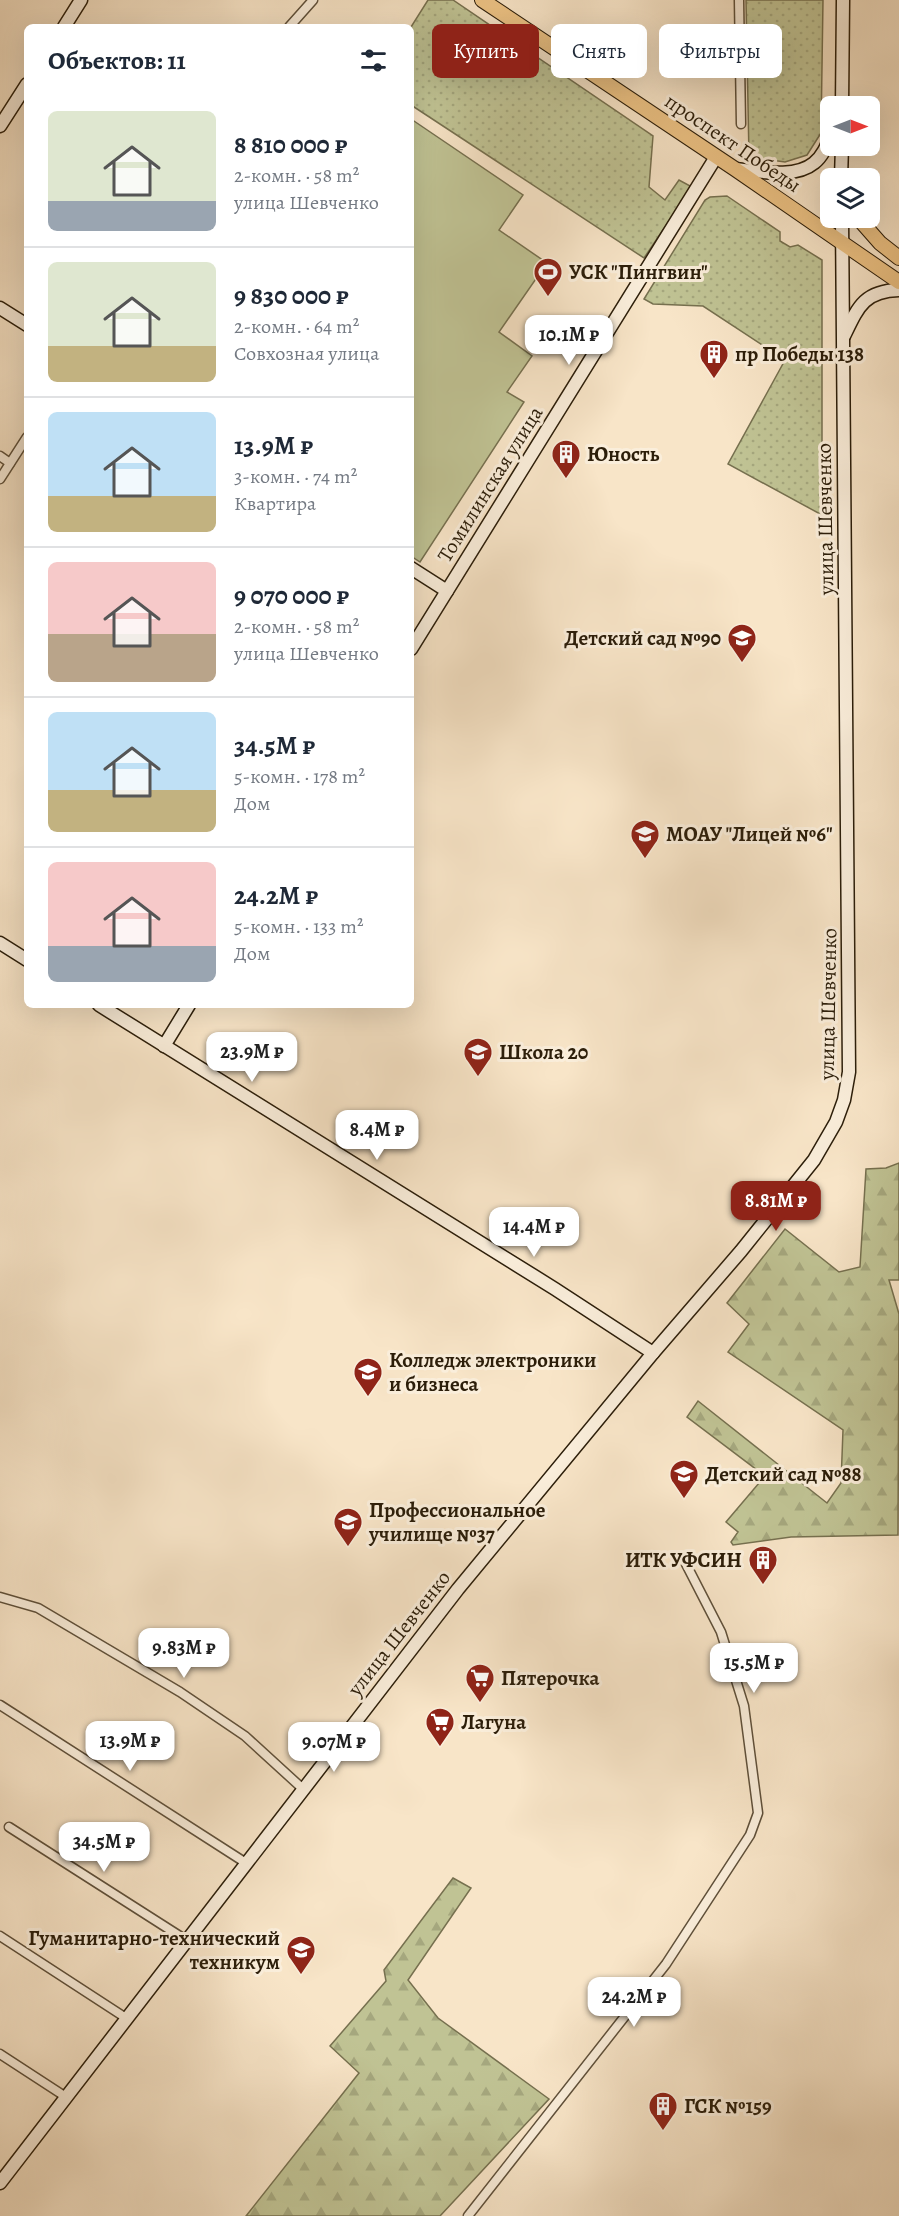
<!DOCTYPE html>
<html lang="ru">
<head>
<meta charset="utf-8">
<style>
	:root { --surface:#fff; --page:#f6f6f7; --text:#1f2937; --muted:#747a83; --line:#e0e1e3; --accent:#8f2418 }
	body { margin:0; font-family:Alegreya,serif; background:var(--page); color:var(--text); height:100vh; display:flex; flex-direction:column; font-size:22px; white-space:nowrap }
	* { box-sizing:border-box; margin:0 }
	p { font-size:20px; color:var(--muted) }
	.icon { flex:none; width:33px; height:33px; fill:none; stroke:currentColor; stroke-width:2; stroke-linecap:round; stroke-linejoin:round }
	.map { position:relative; flex:1; overflow:hidden }
	.sheet { position:absolute; left:24px; top:24px; width:390px; height:984px; display:flex; flex-direction:column; background:var(--surface); border-radius:9px; box-shadow:0 6px 24px #0002 }
	.sheet>* { flex:none }
	.banner { position:absolute; left:432px; top:24px; width:376px; height:54px; display:flex; gap:12px }
	.needle { width:39px; rotate:90deg }
	.tools { position:absolute; left:820px; top:96px; display:grid; gap:12px }
	.tools a { display:grid; place-items:center; width:60px; height:60px; border-radius:9px; background:var(--surface); box-shadow:0 6px 24px #0002; font-size:30px }
	.price { position:absolute; translate:-50% -51px; padding:0 14px; border-radius:12px; background:#fff; color:#222; font-size:20px; line-height:39px; filter:drop-shadow(0 2px 3px #0008) }
	.price::after { content:''; position:absolute; left:50%; top:36px; width:18px; height:14px; margin-left:-9px; background:inherit; clip-path:polygon(0 0,100% 0,50% 100%) }
	.price.on { background:var(--accent); color:#fff }
	ul { padding:0; list-style:none }
	li { display:flex; align-items:center; gap:18px; height:150px; padding:0 24px }
	li+li { border-top:2px solid var(--line) }
	li span { display:grid; place-items:center; flex:none; width:168px; height:120px; border-radius:9px; color:#555 }
	li>.icon { margin-inline-start:auto }
	span .icon { width:72px; height:72px; fill:#fffc; stroke-width:1 }
	li b { font-size:26px }
	h2 { display:flex; justify-content:space-between; align-items:center; height:72px; padding:0 24px; font-size:26px }
	.chip { padding:0 21px; border-radius:9px; background:var(--surface); box-shadow:0 6px 24px #0002; font-size:21px; line-height:54px }
	.chip.on { background:var(--accent); color:#fff }
	.map>svg:first-child { display:block }
	.forest { fill:url(#forest-firs); stroke:#76704f; stroke-width:1.5 }
	.park { fill:url(#park-dots); stroke:#76704f; stroke-width:1.5 }
	.pitch { fill:#c0c394; stroke:#76704f; stroke-width:1.5 }
	.lines { fill:none; stroke-linecap:round; stroke-linejoin:round }
	.street-casing { stroke:#5f503a; stroke-width:11 }
	.secondary-casing { stroke:#2c1e0a; stroke-width:15 }
	.primary-casing { stroke:#2c1e0a; stroke-width:16 }
	.street { stroke:#faeedb; stroke-width:8 }
	.secondary { stroke:#faeedb; stroke-width:12 }
	.primary { stroke:#ecc284; stroke-width:14 }
	.labels { text-anchor:middle; stroke-width:6; stroke-linejoin:round; paint-order:stroke }
	.street-label { font-size:21px; fill:#2c1e0a; stroke:#faeedb }
	.poi-label { font-size:21px; font-weight:bold; fill:#2c1e0a; stroke:#faeedb; text-anchor:start }
</style>
</head>
<body>
<div class="map">
<svg width="899" height="2216" viewBox="0 0 899 2216">
	<defs>
		<pattern id="forest-firs" width="22" height="20" patternUnits="userSpaceOnUse" patternTransform="scale(1.5)"><rect width="22" height="20" fill="#c0c394"/><path d="M5 1l3.5 6h-7zM16 11l3.5 6h-7z" fill="#a5a77e"/></pattern>
		<pattern id="park-dots" width="8" height="8" patternUnits="userSpaceOnUse" patternTransform="scale(1.5)"><rect width="8" height="8" fill="#c0c394"/><path d="M2 2h.1M6 6h.1" fill="none" stroke="#a5a77e" stroke-width="1.8" stroke-linecap="round"/></pattern>
	</defs>
	<rect width="100%" height="100%" fill="#f8e5c8"/>
	<filter id="stains"><feTurbulence type="fractalNoise" baseFrequency=".00333" numOctaves="4"/><feColorMatrix values="0 0 0 0 .2 0 0 0 0 .09 0 0 0 0 .02 0 0 0 .5 -.17"/></filter>
	<radialGradient id="worn" r=".72"><stop offset=".6" stop-color="#630" stop-opacity="0"/><stop offset="1" stop-color="#630" stop-opacity=".3"/></radialGradient>
	<g class="forest">
		<polygon points="899,1163 899,1280 889,1280 899,1314 898,1535 791,1537 733,1545 731,1542 738,1532 726,1522 765,1476 687,1417 698,1401 827,1503 841,1483 843,1430 728,1352 749,1324 727,1303 785,1229 839,1272 860,1267 866,1169 886,1168"/>
		<polygon points="453,1878 471,1888 408,1980 438,2018 549,2099 440,2216 246,2216 359,2073 330,2046 386,1981 384,1970"/>
	</g>
	<g class="park">
		<polygon points="428,0 453,0 653,136 649,187 665,200 679,180 692,187 644,258 411,105 411,27"/>
		<polygon points="746,0 823,0 821,133 807,155 785,162 749,157"/>
		<polygon points="727,196 780,232 780,241 790,247 798,245 822,260 822,515 728,464 785,360 703,306 653,304 644,299 705,200 710,197"/>
	</g>
	<polygon class="pitch" points="411,119 523,195 499,230 547,263 499,332 532,356 507,392 524,402 420,562 411,556"/>
	<g class="lines">
		<g class="street-casing">
			<g id="street">
				<polyline points="739,0 741,124"/>
				<polyline points="289,27 313,0"/>
				<polyline points="0,456 10,463"/>
				<polyline points="0,479 27,437"/>
				<polyline points="0,1597 38,1608 180,1692 245,1736 303,1789"/>
				<polyline points="0,1705 246,1863"/>
				<polyline points="9,1827 186,1940"/>
				<polyline points="0,1936 126,2018"/>
				<polyline points="0,2054 66,2097"/>
				<polyline points="468,2216 666,1964 750,1835 758,1813 744,1706 721,1632 686,1564"/>
			</g>
		</g>
		<g class="secondary-casing">
			<g id="secondary">
				<polyline points="64,27 81,0"/>
				<polyline points="842,106 843,0"/>
				<polyline points="0,126 27,84"/>
				<path d="M735,169C758,171 795,179 814,163C823,156 827,145 831,135"/>
				<polyline points="841,178 842,146"/>
				<polyline points="0,308 27,325"/>
				<path d="M844,336C858,307 864,291 899,290"/>
				<polyline points="411,568 447,591"/>
				<polyline points="411,649 716,157"/>
				<polyline points="0,943 27,960"/>
				<polyline points="99,1005 555,1289 653,1353"/>
				<polyline points="164,1046 189,1005"/>
				<polyline points="0,2183 458,1589 653,1353 741,1251 814,1160 836,1122 844,1100 849,1072 842,218"/>
			</g>
		</g>
		<g class="primary-casing">
			<g id="primary">
				<polyline points="482,0 735,169 899,282"/>
				<polyline points="858,218 880,243 899,258"/>
			</g>
		</g>
		<use href="#street" class="street"/>
		<use href="#secondary" class="secondary"/>
		<use href="#primary" class="primary"/>
	</g>
	<defs>
		<g id="stadium-pin" transform="scale(1.5)"><path d="M0 17L-7.5 6A9.5 9.5 0 1 1 7.5 6Z" fill="#8f2418" stroke="#faeedb"/><path d="M0-5a6.5 5 0 1 0 0 10a6.5 5 0 1 0 0-10ZM-3.5-1.8h7v3.6h-7Z" fill="#fff"/></g>
		<g id="building-pin" transform="scale(1.5)"><path d="M0 17L-7.5 6A9.5 9.5 0 1 1 7.5 6Z" fill="#8f2418" stroke="#faeedb"/><path d="M-4-6H4V6H1V3H-1V6H-4ZM-2.5-4.3h1.7v1.8h-1.7ZM.8-4.3h1.7v1.8H.8ZM-2.5-1h1.7V.8h-1.7ZM.8-1h1.7V.8H.8Z" fill="#fff"/></g>
		<g id="school-pin" transform="scale(1.5)"><path d="M0 17L-7.5 6A9.5 9.5 0 1 1 7.5 6Z" fill="#8f2418" stroke="#faeedb"/><path d="M0-5L7-2L0 1L-7-2ZM-4 1L0 2.5L4 1V4Q0 6-4 4Z" fill="#fff"/></g>
		<g id="university-pin" transform="scale(1.5)"><path d="M0 17L-7.5 6A9.5 9.5 0 1 1 7.5 6Z" fill="#8f2418" stroke="#faeedb"/><path d="M0-5L7-2L0 1L-7-2ZM-4 1L0 2.5L4 1V4Q0 6-4 4Z" fill="#fff"/></g>
		<g id="supermarket-pin" transform="scale(1.5)"><path d="M0 17L-7.5 6A9.5 9.5 0 1 1 7.5 6Z" fill="#8f2418" stroke="#faeedb"/><path d="M-6-5.5h2.5l.6 2H6L4.5 2H-2.5L-4.4-4H-6ZM-1.5 3.2a1.3 1.3 0 1 0 .1 0ZM3 3.2a1.3 1.3 0 1 0 .1 0Z" fill="#fff"/></g>
	</defs>
	<g fill-rule="evenodd">
		<use href="#stadium-pin" x="548" y="272"/>
		<use href="#building-pin" x="714" y="354"/>
		<use href="#building-pin" x="566" y="454"/>
		<use href="#school-pin" x="742" y="638"/>
		<use href="#school-pin" x="645" y="834"/>
		<use href="#school-pin" x="478" y="1052"/>
		<use href="#university-pin" x="368" y="1372"/>
		<use href="#school-pin" x="684" y="1474"/>
		<use href="#university-pin" x="348" y="1522"/>
		<use href="#building-pin" x="763" y="1560"/>
		<use href="#supermarket-pin" x="480" y="1678"/>
		<use href="#supermarket-pin" x="440" y="1722"/>
		<use href="#university-pin" x="301" y="1950"/>
		<use href="#building-pin" x="663" y="2106"/>
	</g>
	<g class="labels">
		<g class="street-label">
			<text transform="translate(733 143) rotate(34)" y="7">проспект Победы</text>
			<text transform="translate(490 484) rotate(-58)" y="7">Томилинская улица</text>
			<text transform="translate(825 519) rotate(-91)" y="7">улица Шевченко</text>
			<text transform="translate(828 1004) rotate(-89)" y="7">улица Шевченко</text>
			<text transform="translate(399 1633) rotate(-52)" y="7">улица Шевченко</text>
		</g>
		<g class="poi-label">
			<text x="569" y="279">УСК "Пингвин"</text>
			<text x="735" y="361">пр Победы 138</text>
			<text x="587" y="461">Юность</text>
			<text x="721" y="645" text-anchor="end">Детский сад №90</text>
			<text x="666" y="841">МОАУ "Лицей №6"</text>
			<text x="499" y="1059">Школа 20</text>
			<text x="389" y="1367">Колледж электроники<tspan x="389" dy="24">и бизнеса</tspan></text>
			<text x="705" y="1481">Детский сад №88</text>
			<text x="369" y="1517">Профессиональное<tspan x="369" dy="24">училище №37</tspan></text>
			<text x="742" y="1567" text-anchor="end">ИТК УФСИН</text>
			<text x="501" y="1685">Пятерочка</text>
			<text x="461" y="1729">Лагуна</text>
			<text x="280" y="1945" text-anchor="end">Гуманитарно-технический<tspan x="280" dy="24">техникум</tspan></text>
			<text x="684" y="2113">ГСК №159</text>
		</g>
	</g>
	<rect width="100%" height="100%" filter="url(#stains)"/>
	<rect width="100%" height="100%" fill="url(#worn)"/>
</svg>
<div class="tools">
<a><svg class="needle" viewBox="-14 -14 28 28"><path d="M0-13l5 13h-10z" fill="#e53935"/><path d="M0 13l5-13h-10z" fill="#747a83"/></svg></a>
<a><svg class="icon" aria-label="layers" viewBox="0 0 24 24"><path d="M12 4l9 5-9 5-9-5zM3 14l9 5 9-5"/></svg></a>
</div>
<b class="price" style="left:569px;top:366px">10.1M ₽</b>
<b class="price" style="left:252px;top:1083px">23.9M ₽</b>
<b class="price" style="left:377px;top:1161px">8.4M ₽</b>
<b class="price on" style="left:776px;top:1232px">8.81M ₽</b>
<b class="price" style="left:534px;top:1258px">14.4M ₽</b>
<b class="price" style="left:184px;top:1679px">9.83M ₽</b>
<b class="price" style="left:754px;top:1694px">15.5M ₽</b>
<b class="price" style="left:130px;top:1772px">13.9M ₽</b>
<b class="price" style="left:334px;top:1773px">9.07M ₽</b>
<b class="price" style="left:104px;top:1873px">34.5M ₽</b>
<b class="price" style="left:634px;top:2028px">24.2M ₽</b>
<div class="banner">
<a class="chip on">Купить</a>
<a class="chip">Снять</a>
<a class="chip">Фильтры</a>
</div>
<section class="sheet">
<h2>Объектов: 11<svg class="icon" aria-label="filters" viewBox="0 0 24 24"><path d="M4 7h16M4 17h16"/><circle cx="9" cy="7" r="2"/><circle cx="15" cy="17" r="2"/></svg></h2>
<ul>
<li><span style="background:linear-gradient(#dfe7d0 75%,#9aa5b1 0)"><svg class="icon" aria-label="home" viewBox="0 0 24 24"><path d="M3 11l9-7 9 7M6 9v11h12V9"/></svg></span><div><b>8 810 000 ₽</b><p>2-комн. · 58 m²</p><p>улица Шевченко</p></div></li>
<li><span style="background:linear-gradient(#dfe7d0 70%,#c2b280 0)"><svg class="icon" aria-label="home" viewBox="0 0 24 24"><path d="M3 11l9-7 9 7M6 9v11h12V9"/></svg></span><div><b>9 830 000 ₽</b><p>2-комн. · 64 m²</p><p>Совхозная улица</p></div></li>
<li><span style="background:linear-gradient(#bfe0f5 70%,#c2b280 0)"><svg class="icon" aria-label="home" viewBox="0 0 24 24"><path d="M3 11l9-7 9 7M6 9v11h12V9"/></svg></span><div><b>13.9M ₽</b><p>3-комн. · 74 m²</p><p>Квартира</p></div></li>
<li><span style="background:linear-gradient(#f6c9c9 60%,#b9a48a 0)"><svg class="icon" aria-label="home" viewBox="0 0 24 24"><path d="M3 11l9-7 9 7M6 9v11h12V9"/></svg></span><div><b>9 070 000 ₽</b><p>2-комн. · 58 m²</p><p>улица Шевченко</p></div></li>
<li><span style="background:linear-gradient(#bfe0f5 65%,#c2b280 0)"><svg class="icon" aria-label="home" viewBox="0 0 24 24"><path d="M3 11l9-7 9 7M6 9v11h12V9"/></svg></span><div><b>34.5M ₽</b><p>5-комн. · 178 m²</p><p>Дом</p></div></li>
<li><span style="background:linear-gradient(#f6c9c9 70%,#9aa5b1 0)"><svg class="icon" aria-label="home" viewBox="0 0 24 24"><path d="M3 11l9-7 9 7M6 9v11h12V9"/></svg></span><div><b>24.2M ₽</b><p>5-комн. · 133 m²</p><p>Дом</p></div></li>
</ul>
</section>
</div>
</body>
</html>
